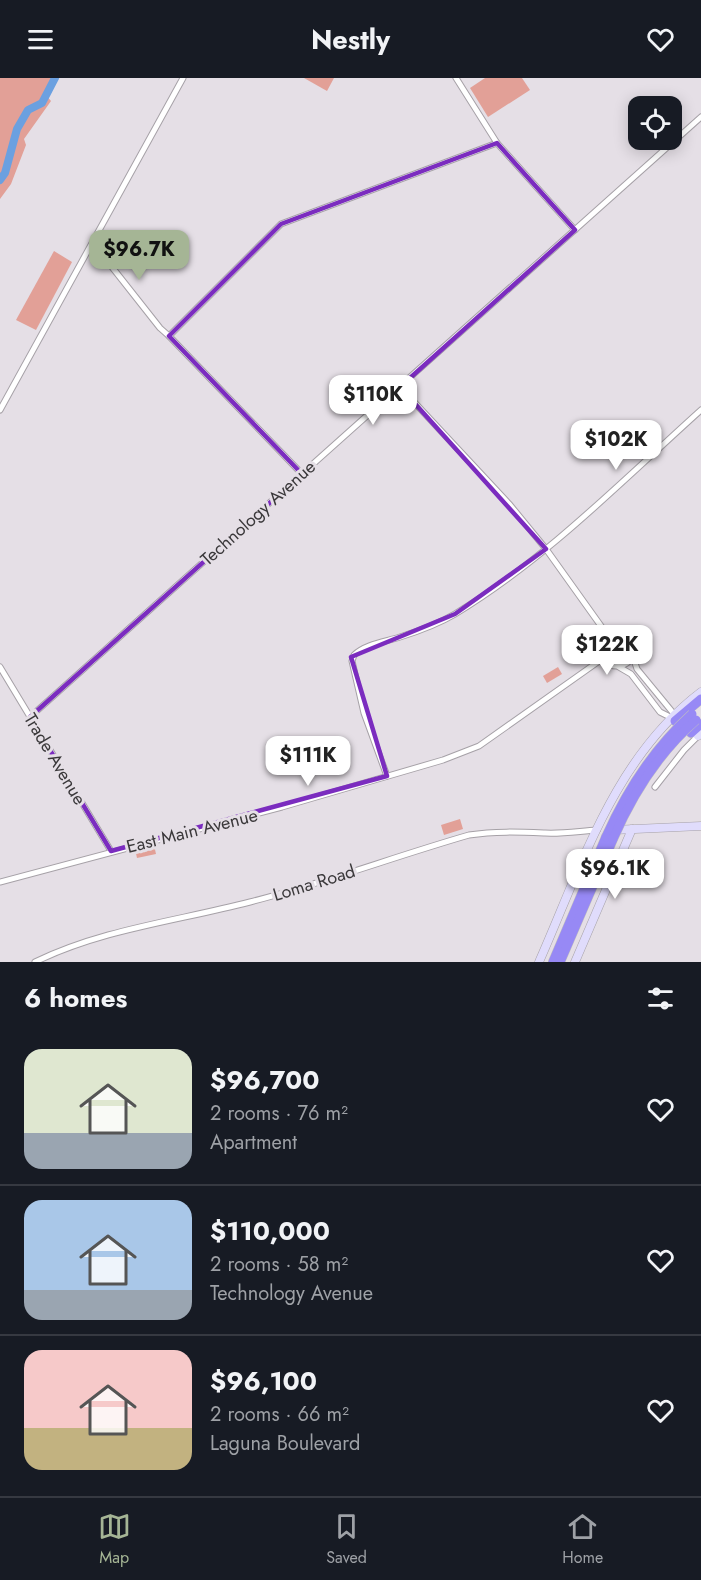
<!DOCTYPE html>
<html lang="en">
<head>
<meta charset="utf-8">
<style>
	:root { --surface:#171b24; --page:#20242c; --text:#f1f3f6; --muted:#9ea1a6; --line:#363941; --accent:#a5b595 }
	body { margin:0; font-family:Jost,sans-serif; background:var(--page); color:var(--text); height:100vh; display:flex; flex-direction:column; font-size:22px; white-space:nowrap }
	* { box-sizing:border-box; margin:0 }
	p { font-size:20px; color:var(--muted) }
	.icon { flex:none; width:33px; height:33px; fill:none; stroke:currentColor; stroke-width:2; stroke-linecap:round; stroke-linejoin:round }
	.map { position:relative; height:884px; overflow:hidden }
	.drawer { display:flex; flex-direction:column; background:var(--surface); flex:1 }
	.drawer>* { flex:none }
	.fabs { position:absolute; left:628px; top:18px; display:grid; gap:12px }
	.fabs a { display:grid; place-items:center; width:54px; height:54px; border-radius:12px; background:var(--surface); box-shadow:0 3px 15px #0003; font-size:30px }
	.price { position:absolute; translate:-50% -51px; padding:0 14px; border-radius:12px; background:#fff; color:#222; font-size:20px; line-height:39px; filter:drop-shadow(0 2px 3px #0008) }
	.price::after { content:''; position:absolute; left:50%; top:36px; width:18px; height:14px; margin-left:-9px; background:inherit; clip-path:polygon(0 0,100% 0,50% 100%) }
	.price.selected { background:var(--accent); color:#111 }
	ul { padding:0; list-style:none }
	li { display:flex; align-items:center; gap:18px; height:150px; padding:0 24px }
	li+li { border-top:2px solid var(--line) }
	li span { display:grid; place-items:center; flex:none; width:168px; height:120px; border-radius:18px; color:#555 }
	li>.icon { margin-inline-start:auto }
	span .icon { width:72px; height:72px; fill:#fffc; stroke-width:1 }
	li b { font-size:26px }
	h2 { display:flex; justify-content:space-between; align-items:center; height:72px; padding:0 24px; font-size:26px }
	header { display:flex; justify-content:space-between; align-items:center; height:78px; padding:0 24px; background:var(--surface); font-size:27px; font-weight:700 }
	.tabs { display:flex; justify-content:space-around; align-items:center; height:84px; border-top:2px solid var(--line); background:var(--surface); font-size:16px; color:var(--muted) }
	.tabs a { display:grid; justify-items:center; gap:3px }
	.tabs .selected { color:var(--accent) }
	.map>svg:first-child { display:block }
	.green { fill:#e2a097 }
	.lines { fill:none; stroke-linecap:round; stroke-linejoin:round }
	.river { stroke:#6ba0e0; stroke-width:8 }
	.minor-casing { stroke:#a6a1a7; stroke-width:7 }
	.secondary-casing { stroke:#a6a1a7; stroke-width:9 }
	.motorway-casing { stroke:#c0bfc0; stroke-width:10 }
	.minor { stroke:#fff; stroke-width:5 }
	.secondary { stroke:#e0dcfc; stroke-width:8 }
	.motorway { stroke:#9789f5; stroke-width:9 }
	.motorway-bridge-casing { stroke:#c0bfc0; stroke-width:10; stroke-linecap:butt }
	.motorway-bridge { stroke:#9789f5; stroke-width:9 }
	.marked { fill:none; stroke:#7b2cbf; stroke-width:4.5; stroke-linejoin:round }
	.labels { text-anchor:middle; stroke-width:6; stroke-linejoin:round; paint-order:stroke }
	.street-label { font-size:18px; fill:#3a383a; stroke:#e5dfe6 }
</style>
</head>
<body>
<header><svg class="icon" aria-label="menu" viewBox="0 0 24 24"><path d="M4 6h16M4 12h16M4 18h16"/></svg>Nestly<svg class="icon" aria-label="heart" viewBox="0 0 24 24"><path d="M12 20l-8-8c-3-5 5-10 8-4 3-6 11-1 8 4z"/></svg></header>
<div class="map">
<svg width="701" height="884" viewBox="0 0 701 884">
	<rect width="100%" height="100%" fill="#e5dfe6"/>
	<g class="green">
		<polygon points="0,0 55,0 46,17 51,23 24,61 26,67 11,106 0,121"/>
		<polygon points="304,0 334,0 327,13"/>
		<polygon points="485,0 522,0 530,12 488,39 470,10"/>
		<polygon points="54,173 72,184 36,252 16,242"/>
		<circle cx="616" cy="570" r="13"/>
		<polygon points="558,589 562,596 547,605 543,598"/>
		<polygon points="460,741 463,751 444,757 441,747"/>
		<polygon points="154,767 156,776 137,780 135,771"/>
	</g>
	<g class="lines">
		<polyline class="river" points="0,102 5,95 17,51 28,32 42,25 55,0"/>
		<g class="minor-casing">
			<g id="minor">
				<polyline points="456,0 497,65 575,152"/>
				<polyline points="93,165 160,250 169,258"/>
				<polyline points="400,309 510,427 546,471 606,555"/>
				<polyline points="0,332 183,0"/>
				<polyline points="302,396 169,258 281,146 497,65"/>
				<circle cx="617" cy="570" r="18"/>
				<polyline points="633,579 637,591 674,636"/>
				<polyline points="0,589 111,773"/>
				<polyline points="619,589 631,596 660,634 670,639"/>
				<polyline points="30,639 701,39"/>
				<path d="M387,698L364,635L352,583L354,577C366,566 384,564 400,559C419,553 438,546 455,536C546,481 622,403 701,332"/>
				<polyline points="655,709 684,672 698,658"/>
				<polyline points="0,804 282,729 443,682 479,668 602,581"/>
				<path d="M35,884C103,851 177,843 250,824C324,805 396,778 469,757C495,753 519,754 545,755C562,756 580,753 597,752"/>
			</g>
		</g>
		<g class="secondary-casing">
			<g id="secondary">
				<polyline points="698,658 701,655"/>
				<polyline points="613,752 701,748"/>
				<path d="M539,884C582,787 614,680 701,614"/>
				<polyline points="575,884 632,751"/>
			</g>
		</g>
		<g class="motorway-casing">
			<g id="motorway">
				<polyline points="675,643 701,621"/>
				<polyline points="691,655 701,646"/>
				<polyline points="553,884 606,759"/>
				<polyline points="560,884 613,761"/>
			</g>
		</g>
		<use href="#minor" class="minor"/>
		<use href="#secondary" class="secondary"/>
		<use href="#motorway" class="motorway"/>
		<g class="motorway-bridge-casing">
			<g id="motorway-bridge">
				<path d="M606,759C627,712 653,671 692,636"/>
				<path d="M613,761C633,715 658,675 696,642"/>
			</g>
		</g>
		<use href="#motorway-bridge" class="motorway-bridge"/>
	</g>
	<path class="marked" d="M497,65L575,152L400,309L546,471L455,536L351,579L387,698L111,773L30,639L302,396L169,258L281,146Z"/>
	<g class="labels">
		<g class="street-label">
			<text transform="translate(258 435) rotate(-42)" y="6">Technology Avenue</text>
			<text transform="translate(55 681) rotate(59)" y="6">Trade Avenue</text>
			<text transform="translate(192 753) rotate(-14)" y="6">East Main Avenue</text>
			<text transform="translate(314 805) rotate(-17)" y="6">Loma Road</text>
		</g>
	</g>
</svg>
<div class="fabs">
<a><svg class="icon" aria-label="locate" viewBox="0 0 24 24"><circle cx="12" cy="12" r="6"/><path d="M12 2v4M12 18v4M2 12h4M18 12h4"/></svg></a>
</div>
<b class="price selected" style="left:139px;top:203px">$96.7K</b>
<b class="price" style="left:373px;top:348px">$110K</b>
<b class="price" style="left:616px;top:393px">$102K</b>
<b class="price" style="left:607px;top:598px">$122K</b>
<b class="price" style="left:308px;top:709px">$111K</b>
<b class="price" style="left:615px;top:822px">$96.1K</b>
</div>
<section class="drawer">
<h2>6 homes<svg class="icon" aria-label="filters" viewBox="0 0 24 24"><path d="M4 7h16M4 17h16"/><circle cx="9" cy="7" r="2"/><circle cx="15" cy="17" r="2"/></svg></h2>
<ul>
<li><span style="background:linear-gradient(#dfe7d0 70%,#9aa5b1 0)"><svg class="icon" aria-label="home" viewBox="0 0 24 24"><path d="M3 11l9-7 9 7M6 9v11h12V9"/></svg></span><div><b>$96,700</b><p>2 rooms · 76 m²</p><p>Apartment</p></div><svg class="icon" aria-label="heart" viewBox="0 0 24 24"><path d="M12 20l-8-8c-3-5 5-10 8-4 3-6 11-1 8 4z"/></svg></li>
<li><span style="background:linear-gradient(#a9c7e8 75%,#9aa5b1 0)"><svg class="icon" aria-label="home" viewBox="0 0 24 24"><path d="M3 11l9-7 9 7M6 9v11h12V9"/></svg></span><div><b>$110,000</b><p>2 rooms · 58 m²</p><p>Technology Avenue</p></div><svg class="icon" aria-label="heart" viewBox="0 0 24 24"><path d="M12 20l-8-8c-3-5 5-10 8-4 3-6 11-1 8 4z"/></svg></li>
<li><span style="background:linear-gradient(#f6c9c9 65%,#c2b280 0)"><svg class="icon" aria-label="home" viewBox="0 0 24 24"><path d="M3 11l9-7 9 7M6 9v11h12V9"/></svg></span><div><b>$96,100</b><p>2 rooms · 66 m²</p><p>Laguna Boulevard</p></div><svg class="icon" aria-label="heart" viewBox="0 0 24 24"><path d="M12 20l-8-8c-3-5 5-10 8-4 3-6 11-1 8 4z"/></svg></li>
</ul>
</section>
<nav class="tabs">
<a class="selected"><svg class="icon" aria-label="map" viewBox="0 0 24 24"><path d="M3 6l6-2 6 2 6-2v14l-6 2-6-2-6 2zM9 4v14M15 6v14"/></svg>Map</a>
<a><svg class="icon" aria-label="saved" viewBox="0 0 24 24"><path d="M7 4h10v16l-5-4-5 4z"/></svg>Saved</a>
<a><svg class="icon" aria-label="home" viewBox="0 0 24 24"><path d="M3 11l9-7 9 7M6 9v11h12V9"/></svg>Home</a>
</nav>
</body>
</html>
